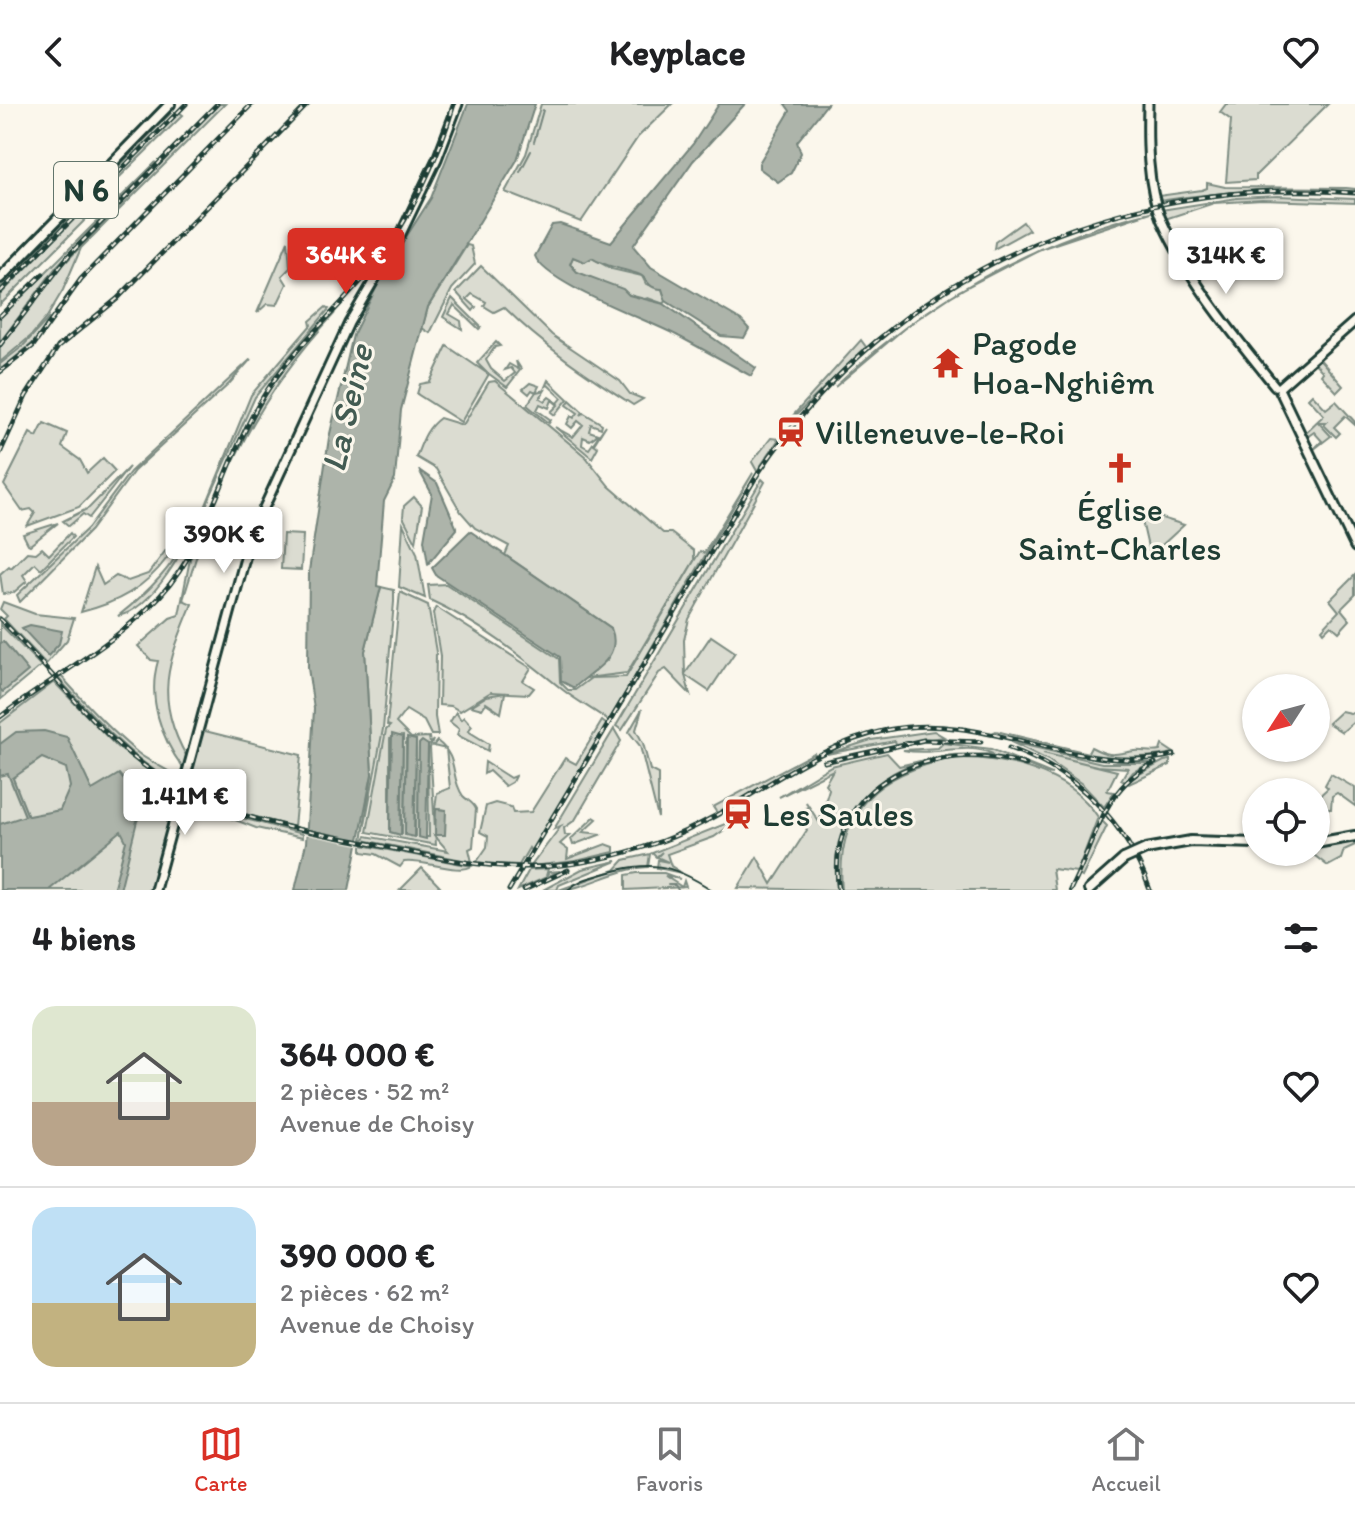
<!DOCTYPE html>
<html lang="fr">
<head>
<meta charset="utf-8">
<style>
	:root { --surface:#fff; --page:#f6f6f6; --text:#202124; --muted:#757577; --line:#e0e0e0; --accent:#d93025 }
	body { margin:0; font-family:Itim,sans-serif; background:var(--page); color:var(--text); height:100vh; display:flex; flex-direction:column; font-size:30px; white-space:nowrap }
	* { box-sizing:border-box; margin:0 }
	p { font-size:26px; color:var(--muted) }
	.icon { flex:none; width:44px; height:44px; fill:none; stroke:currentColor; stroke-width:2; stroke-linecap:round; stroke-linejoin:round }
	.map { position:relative; height:786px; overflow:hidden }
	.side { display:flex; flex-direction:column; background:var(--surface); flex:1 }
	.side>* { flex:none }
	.needle { width:52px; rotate:234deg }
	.tools { position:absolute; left:1242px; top:570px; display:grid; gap:16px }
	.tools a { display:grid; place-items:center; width:88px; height:88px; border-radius:50%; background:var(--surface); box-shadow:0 2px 6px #0004; font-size:40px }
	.price { position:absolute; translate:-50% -68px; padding:0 18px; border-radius:8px; background:#fff; color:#222; font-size:26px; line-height:52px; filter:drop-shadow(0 2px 4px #0008) }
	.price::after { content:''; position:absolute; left:50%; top:48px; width:24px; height:18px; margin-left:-12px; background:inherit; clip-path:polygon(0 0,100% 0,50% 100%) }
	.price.active { background:var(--accent); color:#fff }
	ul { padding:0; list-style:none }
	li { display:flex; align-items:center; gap:24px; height:200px; padding:0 32px }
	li+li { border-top:2px solid var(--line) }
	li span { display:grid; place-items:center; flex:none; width:224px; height:160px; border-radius:24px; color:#555 }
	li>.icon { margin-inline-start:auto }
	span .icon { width:96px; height:96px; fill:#fffc; stroke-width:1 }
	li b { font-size:34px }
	h2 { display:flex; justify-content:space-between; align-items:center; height:96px; padding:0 32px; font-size:34px }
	header { display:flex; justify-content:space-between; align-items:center; height:104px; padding:0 32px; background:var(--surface); font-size:36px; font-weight:800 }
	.tab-bar { display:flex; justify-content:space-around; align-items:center; height:112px; border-top:2px solid var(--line); background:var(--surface); font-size:22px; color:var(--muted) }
	.tab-bar a { display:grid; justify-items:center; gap:4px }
	.tab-bar .active { color:var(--accent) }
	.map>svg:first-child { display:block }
	.green { fill:#dbdcd1; stroke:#7d8c82; stroke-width:2; fill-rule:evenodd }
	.water { fill:#adb4aa; stroke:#74847b; stroke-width:2; fill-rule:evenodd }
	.pier { fill:#fbf7ec }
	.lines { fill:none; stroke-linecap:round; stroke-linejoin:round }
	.stream { stroke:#74847b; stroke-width:2 }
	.secondary-casing { stroke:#1f3d34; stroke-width:13 }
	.primary-casing { stroke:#1f3d34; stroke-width:14 }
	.secondary { stroke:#fbf7ec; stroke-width:7 }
	.primary { stroke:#fbf7ec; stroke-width:8 }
	.tram { stroke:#1f3d34; stroke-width:2 }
	.rail-casing { stroke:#1f3d34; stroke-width:5 }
	.rail { stroke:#fbf7ec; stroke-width:2; stroke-dasharray:6; stroke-linecap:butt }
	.primary-bridge-casing { stroke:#1f3d34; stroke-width:14; stroke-linecap:butt }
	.primary-bridge { stroke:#fbf7ec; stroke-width:8 }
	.labels { text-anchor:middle; stroke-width:6; stroke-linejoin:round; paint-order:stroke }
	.shield { fill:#fbf7ec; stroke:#61756b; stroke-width:2 }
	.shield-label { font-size:32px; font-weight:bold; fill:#1f3d34 }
	.poi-label { font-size:34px; fill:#1f3d34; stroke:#fbf7ec; text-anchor:start }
	.water-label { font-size:36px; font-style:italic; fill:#425b52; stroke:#fbf7ec }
</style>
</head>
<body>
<header><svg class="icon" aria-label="back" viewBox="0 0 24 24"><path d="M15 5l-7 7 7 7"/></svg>Keyplace<svg class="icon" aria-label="heart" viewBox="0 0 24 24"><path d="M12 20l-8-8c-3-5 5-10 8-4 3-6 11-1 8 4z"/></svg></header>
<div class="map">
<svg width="1355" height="786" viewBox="0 0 1355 786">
	<rect width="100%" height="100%" fill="#fbf7ec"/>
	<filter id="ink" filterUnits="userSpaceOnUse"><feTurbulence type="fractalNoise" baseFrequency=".0125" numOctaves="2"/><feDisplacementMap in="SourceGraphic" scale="16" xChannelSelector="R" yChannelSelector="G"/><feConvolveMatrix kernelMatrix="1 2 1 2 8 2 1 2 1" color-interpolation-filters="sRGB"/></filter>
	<g filter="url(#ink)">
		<g class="green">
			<polygon points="218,0 225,0 81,144 63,186 47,213 31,232 0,258 0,243 61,163"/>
			<polygon points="541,0 672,0 638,33 581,118 505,88 526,50"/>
			<polygon points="1226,0 1328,0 1256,71 1256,76 1226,78 1231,16 1220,8"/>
			<polygon points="168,7 171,9 0,184 0,177"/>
			<polygon points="179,8 183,11 90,102 94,106 83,118 0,201 0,191"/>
			<polygon points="156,58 57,162 0,238 0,214"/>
			<path d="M1207,79L1225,83L1346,84L1355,85V88C1288,83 1221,87 1159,97L1158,92L1202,86L1207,84Z"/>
			<polygon points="1278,92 1355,95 1355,99 1262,96 1214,99 1165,115 1161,106 1237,94"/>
			<path d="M1154,107L1040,145L959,187L907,222L835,283C927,195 1031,137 1154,107Z"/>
			<polygon points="1023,118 1029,126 994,145 995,138"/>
			<polygon points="288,137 290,164 282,172 287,180 277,201 267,200 257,209"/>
			<polygon points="467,141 471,142 475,160 452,185 430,229 422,224 428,203"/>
			<polygon points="573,153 583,157 592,154 612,165 642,172 646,180 662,185 666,197 664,200 648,194 641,196 577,168 570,159"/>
			<path d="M481,162L552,231L620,277L630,290L643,295L633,301C587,271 543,242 504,203L494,208L484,202L486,198L472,190L467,195L476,203L473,207L456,188Z"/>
			<polygon points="452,194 481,223 479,225 454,201 449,210 461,217 462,225 443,213"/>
			<polygon points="326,203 329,205 255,293 204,406 251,291 311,221 310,217"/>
			<path d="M335,209C292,255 259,303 232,360C253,310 289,241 335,209Z"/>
			<polygon points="49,214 39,234 0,266 0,260 23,242"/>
			<polygon points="861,236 866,243 790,317 789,316"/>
			<polygon points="496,238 500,242 495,243 486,256 491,265 505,277 515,269 511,264 505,266 509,260 518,265 516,257 521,265 507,283 489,270 461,318 417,290 420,280 430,278 447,242 488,270 477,259"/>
			<polygon points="1317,252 1343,282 1337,288 1321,271 1323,268 1312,256"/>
			<polygon points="251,255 229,280 134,367 91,426 20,498 17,491 88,424 130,368"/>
			<polygon points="548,276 568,295 555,311 551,308 558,301 552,296 549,304 540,300 537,306 551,316 549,319 527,301 536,288 532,286 529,290 523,285 530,279 539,282 536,288 545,286 540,294 545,297 549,293 558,299 562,294 548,281 545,283"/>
			<path d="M495,277L586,353L609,382L663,429H671L694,447V457L627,569L586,574L607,556L611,524L505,451L509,442L475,424L461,408L436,365L416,353C422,338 426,324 440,314L463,321L489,278Z"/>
			<polygon points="1312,290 1326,305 1336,297 1355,318 1355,321 1345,312 1334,323 1340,329 1336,333 1324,321 1327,318 1318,318 1331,332 1313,346 1322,337 1314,328 1307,333 1305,329 1324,311 1308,294"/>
			<polygon points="570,296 583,308 581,311 584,309 602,320 601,324 591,320 589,327 598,330 590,336 583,333 582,341 589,345 606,321 594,340 598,343 592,354 555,323 573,333 583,321 578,317 572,324 567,320 571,312 574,314 578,309 567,301"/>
			<polygon points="44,319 67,329 62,343 80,356 87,369 103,354 115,367 79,403 27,422 35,409 31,405 22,407 4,381 30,329 37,333"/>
			<polygon points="771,334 779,335 757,367 752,358"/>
			<polygon points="129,363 89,414 83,410 69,422 63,417 89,404"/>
			<path d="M753,369L609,617C594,606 577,597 563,586C521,552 480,519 430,496L428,481L446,480L559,555L560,578L568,586H575L591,574L626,573L700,447L704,449Z"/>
			<polygon points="762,375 765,378 689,515 684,536 685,570 711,532 735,548 709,587 685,571 690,590 666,565 659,569 622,626 616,622"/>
			<polygon points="414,393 422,402 416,438 403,413 404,402"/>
			<path d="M201,410C186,441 154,505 118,512C141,494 185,455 185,425Z"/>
			<polygon points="1149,410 1184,421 1150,452 1142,417"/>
			<path d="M208,415L183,496L192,500C168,558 153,594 187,653L183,664C161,634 147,594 158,557L151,556L138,542L170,514L179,511L190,455Z"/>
			<polygon points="58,419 30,441 28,440 23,430"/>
			<polygon points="403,420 417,449 425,494 399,483"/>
			<polygon points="70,429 73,433 41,465 35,459 23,471 27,477 13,489 3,490 0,470 9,462 11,464 27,448 36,449 42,444 49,451"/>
			<polygon points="283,430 303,431 301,466 281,465"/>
			<path d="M166,446L169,449L167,454C145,484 117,499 81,508L95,463L103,481L116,472L128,477L148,470Z"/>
			<polygon points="1355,471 1355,491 1341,505 1350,516 1339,528 1331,521 1324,528 1322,525 1339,507 1330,496"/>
			<polygon points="381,483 394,486 394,498 383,625 362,736 372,670 365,547"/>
			<path d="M400,488L428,501L436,548L435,613L438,631H431L424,617L406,606L396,619L411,634L429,633L430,640L433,636L430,644L436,741L367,728L386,626L390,622L387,621ZM403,632L402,730L401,731L390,728V635ZM406,636H416L415,732L405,727ZM419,641H428L429,733H418Z"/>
			<polygon points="3,498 35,510 74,514 67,536 46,560 4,515 7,512 0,505"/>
			<polygon points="436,503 531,564 523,577 534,584 529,590 491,588 460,607 451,602 439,601 440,552 433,509"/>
			<polygon points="0,520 41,562 0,596 4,538 0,539"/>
			<path d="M61,572C85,599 110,626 138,649C150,659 172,666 181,677L180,683C131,655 96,615 58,574Z"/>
			<polygon points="54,578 117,643 177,687 152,786 0,786 0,619"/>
			<polygon points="505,589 501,609 486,599 482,605 471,602 487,592"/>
			<polygon points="642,605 636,626 643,639 650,666 658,670 658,714 640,642 629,628"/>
			<polygon points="1341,607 1355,610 1355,617 1342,628 1328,619"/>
			<polygon points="456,608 461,616 464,613 472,622 468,627 489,640 488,647 457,631 459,625 450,618"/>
			<polygon points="602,617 607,621 531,747 529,744 519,761 476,759 487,743 488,732 480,728 486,702 495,699 511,703 513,709 531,708 565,654 576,660"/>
			<polygon points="614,625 621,637 575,716 564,724 565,731 570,731 560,740 568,746 567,755 606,740 614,743 614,748 576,757 531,762 561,722 554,725"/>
			<polygon points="201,626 301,651 294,723 233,707 189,672"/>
			<polygon points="934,627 944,633 896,640 895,637 827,650 871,636"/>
			<path d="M996,627L1088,649L1091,643C1112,654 1114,650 1134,647C1143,646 1151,649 1160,647L1162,641L1174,649C1121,659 1042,652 994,628Z"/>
			<path d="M437,637C460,654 449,672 463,692C468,697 473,698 476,705L473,743L469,745L472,758L363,736L366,732L448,747L434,731H445V706L435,705L437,689L450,684L446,645L433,642Z"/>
			<polygon points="1011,638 1102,659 1150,659 1133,668 1126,677 1164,657 1170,656 1170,661 1129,680 1121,676 1128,664 1097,662 1043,649 1117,667 1107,687 1114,688 1104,703 1082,680 1048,656"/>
			<path d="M943,639L991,645L1052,670C1044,669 1034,663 1024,660C1009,654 993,652 976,651C895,645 826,702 837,786L738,784L757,753L772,780L807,726L798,708L808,703L806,698L819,718L829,685L825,680L833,666L779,693L831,662L887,649L899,662C932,653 960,650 993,650C964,637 935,653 903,646L938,644Z"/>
			<polygon points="814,649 816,651 717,709 713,703"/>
			<path d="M955,654C1005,653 1069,668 1098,713L1077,768L1052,765L1055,786H842C835,704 879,668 955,654Z"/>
			<polygon points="485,658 510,674 515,672 512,678 505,682 489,667 484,670"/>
			<polygon points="1331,670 1355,684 1355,702 1337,689 1332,692 1331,705 1316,705 1316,695 1328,684 1325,681"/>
			<polygon points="183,690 227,710 302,730 302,734 256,724 184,696"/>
			<polygon points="594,713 597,715 583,728 602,730 573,741 571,735"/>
			<polygon points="1101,716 1107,722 1082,773 1079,771"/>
			<polygon points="730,718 734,719 714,733 667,750 671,762 682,769 657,764 658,756 668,758 657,753 662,748 656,753 652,749"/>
			<polygon points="1355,734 1355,741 1344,746 1341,755 1328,762 1315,752 1295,748 1316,748 1316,742 1337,741"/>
			<path d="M362,741L472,762C458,771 423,755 404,758L400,763L376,750L362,748Z"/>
			<path d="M650,750L648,763C617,764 583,786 559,786L615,766L624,756Z"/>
			<polygon points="617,757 559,781 557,786 543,786 582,765"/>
			<polygon points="422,764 441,784 439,786 400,786"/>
			<polygon points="548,765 546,772 549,768 560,767 518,786 529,766"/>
			<polygon points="637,769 664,769 680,775 665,772 682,783 684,777 686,783 626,786 626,771"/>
		</g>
		<g class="water">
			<polygon points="468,0 535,0 517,56 428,203 401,306 395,375 384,397 377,482 381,483 365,547 372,670 349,786 295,786 306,739 314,605 308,564 309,467 329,334 353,231 385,166 431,94"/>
			<path d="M719,0H745L693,57L633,142L651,163L741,216L749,225L744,234L721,232L666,197L662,185C648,184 650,179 642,172C638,168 604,163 592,154L585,158L573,153L570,160L577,168L623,185L629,191L664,200L756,264L751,272C728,259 704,246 680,233C652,217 545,180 535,152L552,121L560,120L611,138L693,40Z"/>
			<polygon points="785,0 827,0 797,38 801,49 791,69 778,78 759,64 759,59 790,7"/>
			<polygon points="419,366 437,379 457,425 428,460 424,436 432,390"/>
			<path d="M470,427L611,524C623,554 593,566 574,584L561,577L560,553L436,471L432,464Z"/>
			<polygon points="30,521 62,527 59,540 48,552 22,524"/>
			<polygon points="4,538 28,567 3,588 0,585 0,539"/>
			<path d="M44,627L67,633L92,686L119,670L145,702L137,717L120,786H113L126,737L121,727L49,786H0V720L25,712L8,670L0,672V640L16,628ZM42,654L66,664L70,683L60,706L28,712L13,674Z"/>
			<polygon points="392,630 403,633 401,731 390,728"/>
			<polygon points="407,634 416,636 414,733 405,731 405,727"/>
			<polygon points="422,637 428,641 426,735 418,733 419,640"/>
			<polygon points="436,705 446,706 445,731 435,731"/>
		</g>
		<polygon class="pier" points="303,725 364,737 363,742 302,730"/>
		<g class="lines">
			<g class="stream">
				<polyline points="534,38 543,6"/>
				<polyline points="520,68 531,47"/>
				<polyline points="668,781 675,781 678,786"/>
			</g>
			<g class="secondary-casing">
				<g id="secondary">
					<path d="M1148,0C1147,36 1147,81 1161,115C1188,176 1234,231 1275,282"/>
					<polyline points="1280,283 1355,217"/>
					<polyline points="1280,287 1355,443"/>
					<polyline points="155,786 251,432 349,219 399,134 437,55 458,0"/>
				</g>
			</g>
			<g class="primary-casing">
				<g id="primary">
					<polyline points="0,174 170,0"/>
					<polyline points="1316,739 1355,732"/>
					<polyline points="1146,745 1191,737 1256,739"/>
					<polyline points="1089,786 1124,755"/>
				</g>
			</g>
			<use href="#secondary" class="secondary"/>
			<use href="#primary" class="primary"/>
			<path class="tram" d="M568,786C578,776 589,774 603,770C651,757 669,758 712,786"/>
			<g class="rail-casing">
				<g id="rail">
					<polyline points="0,188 186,0"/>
					<polyline points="0,212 43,170"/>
					<polyline points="0,241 69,151 217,0"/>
					<polyline points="0,268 33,242 81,175 252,0"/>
					<polyline points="0,349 26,292 58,243 117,195 308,0"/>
					<path d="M0,515C52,566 95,629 156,670C223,715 298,725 376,741C428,752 481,764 535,763C577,762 622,751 662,737C741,708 804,643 887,626C986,606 1075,673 1174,651"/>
					<path d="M0,613C52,573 116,540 160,492C211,436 224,356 263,293C293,244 337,207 373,163C407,122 439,52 454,0"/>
					<path d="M1009,644C1077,668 1126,718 1150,786"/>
					<polyline points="824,658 924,636 981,638"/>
					<path d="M509,786L759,368C894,169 1117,70 1355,89"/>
					<polyline points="524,786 568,766"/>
					<path d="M839,786C822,677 937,632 1026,661"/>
					<path d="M1070,786C1095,739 1102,682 1155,659"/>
				</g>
			</g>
			<use href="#rail" class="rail"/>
			<g class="primary-bridge-casing">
				<polyline id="primary-bridge" points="1124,755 1146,745"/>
			</g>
			<use href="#primary-bridge" class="primary-bridge"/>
		</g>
	</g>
	<defs>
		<g id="temple-bare" transform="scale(2.4)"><path d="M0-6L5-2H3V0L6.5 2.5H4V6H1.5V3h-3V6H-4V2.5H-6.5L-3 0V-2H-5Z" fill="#c8321e" stroke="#fbf7ec" stroke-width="2.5" paint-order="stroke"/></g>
		<g id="station-bare" transform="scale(2.4)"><path d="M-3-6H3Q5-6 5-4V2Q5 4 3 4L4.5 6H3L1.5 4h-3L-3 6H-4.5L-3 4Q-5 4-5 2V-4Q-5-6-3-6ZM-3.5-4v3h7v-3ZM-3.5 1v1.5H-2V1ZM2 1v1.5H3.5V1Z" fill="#c8321e" stroke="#fbf7ec" stroke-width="2.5" paint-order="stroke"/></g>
		<g id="church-bare" transform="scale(2.4)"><path d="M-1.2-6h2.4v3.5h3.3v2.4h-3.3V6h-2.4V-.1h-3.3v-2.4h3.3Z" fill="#c8321e" stroke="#fbf7ec" stroke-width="2.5" paint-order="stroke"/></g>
	</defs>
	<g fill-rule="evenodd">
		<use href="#temple-bare" x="948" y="259"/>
		<use href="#station-bare" x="791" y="328"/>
		<use href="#church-bare" x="1120" y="364"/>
		<use href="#station-bare" x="738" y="710"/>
	</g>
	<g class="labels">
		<rect class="shield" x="54" y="58" width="64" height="56" rx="6"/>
		<g class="shield-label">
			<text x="86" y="97">N 6</text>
		</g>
		<g class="poi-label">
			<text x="972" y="251">Pagode<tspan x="972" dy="39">Hoa-Nghiêm</tspan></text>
			<text x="815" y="340">Villeneuve-le-Roi</text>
			<text x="1120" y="417" text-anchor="middle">Église<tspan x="1120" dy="39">Saint-Charles</tspan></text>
			<text x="762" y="722">Les Saules</text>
		</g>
		<g class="water-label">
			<text transform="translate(346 304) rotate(-77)" y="13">La Seine</text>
		</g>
	</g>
</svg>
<div class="tools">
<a><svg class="needle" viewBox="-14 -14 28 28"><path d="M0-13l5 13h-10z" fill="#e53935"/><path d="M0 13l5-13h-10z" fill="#757577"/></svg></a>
<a><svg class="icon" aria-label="locate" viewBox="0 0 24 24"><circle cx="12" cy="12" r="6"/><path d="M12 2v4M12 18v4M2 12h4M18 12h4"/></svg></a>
</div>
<b class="price active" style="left:346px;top:192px">364K €</b>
<b class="price" style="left:1226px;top:192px">314K €</b>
<b class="price" style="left:224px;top:471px">390K €</b>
<b class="price" style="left:185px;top:733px">1.41M €</b>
</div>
<section class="side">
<h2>4 biens<svg class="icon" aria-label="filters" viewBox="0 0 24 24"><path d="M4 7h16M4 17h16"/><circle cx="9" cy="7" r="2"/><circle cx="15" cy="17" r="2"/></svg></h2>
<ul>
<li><span style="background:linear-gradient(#dfe7d0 60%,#b9a48a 0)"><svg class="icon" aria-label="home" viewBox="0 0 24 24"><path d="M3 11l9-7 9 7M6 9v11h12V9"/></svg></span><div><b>364 000 €</b><p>2 pièces · 52 m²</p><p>Avenue de Choisy</p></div><svg class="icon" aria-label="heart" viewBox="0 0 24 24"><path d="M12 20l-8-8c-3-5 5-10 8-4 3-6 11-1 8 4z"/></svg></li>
<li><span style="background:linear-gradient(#bfe0f5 60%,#c2b280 0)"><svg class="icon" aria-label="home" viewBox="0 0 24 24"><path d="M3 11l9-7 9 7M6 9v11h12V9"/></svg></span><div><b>390 000 €</b><p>2 pièces · 62 m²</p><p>Avenue de Choisy</p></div><svg class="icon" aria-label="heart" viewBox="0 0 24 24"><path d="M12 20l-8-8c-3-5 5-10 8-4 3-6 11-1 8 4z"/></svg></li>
</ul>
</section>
<nav class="tab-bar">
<a class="active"><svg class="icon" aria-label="map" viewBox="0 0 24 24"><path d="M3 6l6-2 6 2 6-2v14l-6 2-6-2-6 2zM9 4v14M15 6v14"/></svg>Carte</a>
<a><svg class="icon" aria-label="saved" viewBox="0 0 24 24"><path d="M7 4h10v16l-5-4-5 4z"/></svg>Favoris</a>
<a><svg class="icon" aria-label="home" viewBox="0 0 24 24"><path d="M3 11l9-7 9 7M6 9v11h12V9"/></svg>Accueil</a>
</nav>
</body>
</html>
